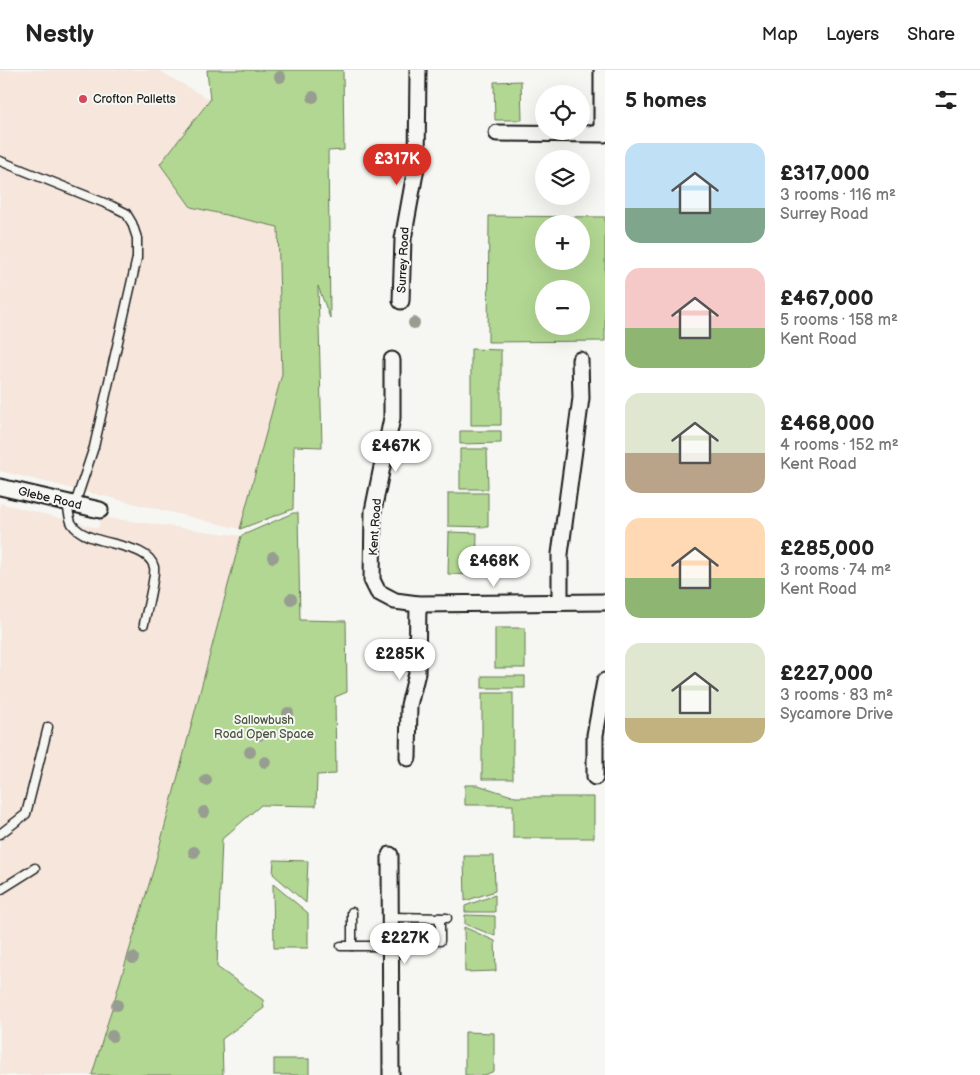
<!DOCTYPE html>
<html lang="en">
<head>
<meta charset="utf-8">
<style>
	:root { --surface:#fff; --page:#f2f2f2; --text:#222; --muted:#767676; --line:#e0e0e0; --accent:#d93025 }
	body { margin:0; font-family:"Balsamiq Sans",sans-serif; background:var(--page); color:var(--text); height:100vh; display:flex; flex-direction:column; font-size:19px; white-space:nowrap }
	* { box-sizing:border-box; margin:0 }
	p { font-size:16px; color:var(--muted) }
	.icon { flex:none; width:28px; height:28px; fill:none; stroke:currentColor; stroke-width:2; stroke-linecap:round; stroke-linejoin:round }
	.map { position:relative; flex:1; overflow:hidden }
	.side { display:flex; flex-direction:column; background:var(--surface); width:375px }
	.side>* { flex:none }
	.buttons { position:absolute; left:535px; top:15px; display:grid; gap:10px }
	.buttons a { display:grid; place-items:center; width:55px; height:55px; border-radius:50%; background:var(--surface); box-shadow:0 5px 20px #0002; font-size:25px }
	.price { position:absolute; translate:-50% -42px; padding:0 11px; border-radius:18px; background:#fff; color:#222; font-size:16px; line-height:32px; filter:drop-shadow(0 1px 2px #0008) }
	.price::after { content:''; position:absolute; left:50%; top:30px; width:15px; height:11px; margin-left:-8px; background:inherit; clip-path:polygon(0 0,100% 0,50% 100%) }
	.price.selected { background:var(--accent); color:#fff }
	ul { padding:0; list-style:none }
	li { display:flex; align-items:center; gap:15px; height:125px; padding:0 20px }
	li span { display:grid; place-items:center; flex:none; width:140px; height:100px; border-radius:15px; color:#555 }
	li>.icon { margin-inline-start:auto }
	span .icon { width:60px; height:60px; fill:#fffc; stroke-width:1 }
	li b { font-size:21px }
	h2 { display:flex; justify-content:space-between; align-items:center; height:60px; padding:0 20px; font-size:21px }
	header { display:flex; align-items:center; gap:30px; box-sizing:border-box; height:70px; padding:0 25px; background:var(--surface); border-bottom:1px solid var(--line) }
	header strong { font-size:24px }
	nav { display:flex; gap:28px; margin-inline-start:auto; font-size:18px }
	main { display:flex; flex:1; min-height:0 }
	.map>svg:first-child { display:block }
	.built { fill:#f6e6dc }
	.green { fill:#b2d792; stroke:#677a57; fill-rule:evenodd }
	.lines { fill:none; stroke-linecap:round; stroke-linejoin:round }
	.lane-casing { stroke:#1c1c1c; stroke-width:11 }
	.street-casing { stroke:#1c1c1c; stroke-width:19 }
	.lane { stroke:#f6f6f2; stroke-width:8 }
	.street { stroke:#f6f6f2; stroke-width:15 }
	.tree { fill:#979d90 }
	.poi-dot { fill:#d1495b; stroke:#f6f6f2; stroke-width:2 }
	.labels { text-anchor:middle; stroke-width:4; stroke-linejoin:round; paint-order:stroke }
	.poi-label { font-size:12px; fill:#1c1c1c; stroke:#f6f6f2; text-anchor:start }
	.street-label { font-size:12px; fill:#1c1c1c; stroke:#f6f6f2 }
	.park-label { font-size:12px; fill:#49543f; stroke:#f6f6f2 }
</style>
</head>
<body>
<header>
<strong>Nestly</strong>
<nav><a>Map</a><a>Layers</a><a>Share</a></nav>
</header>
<main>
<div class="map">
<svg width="605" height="1005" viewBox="0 0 605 1005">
	<rect width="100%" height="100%" fill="#f6f6f2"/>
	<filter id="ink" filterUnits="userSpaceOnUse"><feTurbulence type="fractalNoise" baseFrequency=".02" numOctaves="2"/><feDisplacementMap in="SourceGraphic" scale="10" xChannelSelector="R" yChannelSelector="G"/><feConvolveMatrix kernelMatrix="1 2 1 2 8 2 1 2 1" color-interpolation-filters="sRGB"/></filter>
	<g filter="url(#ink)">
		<g class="built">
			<polygon points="0,0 158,0 210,30 160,94 191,137 278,157 282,304 240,459 0,401"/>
			<polygon points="0,433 98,458 101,447 241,466 153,801 93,1005 0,1005"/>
		</g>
		<g class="green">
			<polygon points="207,0 343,0 344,80 328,81 330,248 318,216 322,377 294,376 293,439 240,459 282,304 278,157 191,137 160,94 210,30"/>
			<polygon points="521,11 522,50 495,50 494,12"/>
			<path d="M489,146L605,147V271L488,272ZM544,154H581V191H544ZM544,219H581V256H544Z"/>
			<polygon points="471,279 501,280 501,355 471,355"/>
			<polygon points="460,361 501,361 501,373 460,374"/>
			<polygon points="460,379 487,379 488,419 460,419"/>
			<polygon points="448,423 488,423 488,457 448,456"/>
			<polygon points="293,443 298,443 300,550 346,551 347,622 335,627 336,704 317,705 316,736 261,735 222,769 217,897 263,930 264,938 222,969 223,1005 92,1005 153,801 241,466"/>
			<polygon points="449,462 477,463 476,505 448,504"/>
			<rect x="495" y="558" width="30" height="40"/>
			<rect x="482" y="606" width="43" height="12"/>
			<rect x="482" y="623" width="31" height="86"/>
			<polygon points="465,715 478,715 515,727 594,727 594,768 513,768 513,735 465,735"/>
			<polygon points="464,786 494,786 495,821 465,831"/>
			<polygon points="274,790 308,791 306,833 273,804"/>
			<polygon points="273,814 308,843 308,878 274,878"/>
			<polygon points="495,825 495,842 465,842 465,836"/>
			<polygon points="465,845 495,846 495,866 465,854"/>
			<polygon points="464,857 495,871 496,901 465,902"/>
			<polygon points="465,962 494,963 494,1001 485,1005 465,1005"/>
			<rect x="274" y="989" width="35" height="16"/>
		</g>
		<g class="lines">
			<g class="lane-casing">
				<g id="lane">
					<polyline points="0,91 112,136 126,143 132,153 137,168 137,188 94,377 75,434"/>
					<path d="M67,432C68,438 69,449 72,454C88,478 147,470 154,497C156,505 146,543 144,554"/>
					<polyline points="0,764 26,744 48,657"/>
					<polyline points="0,820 35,798"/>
					<polyline points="391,847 447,848"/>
					<polyline points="440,871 440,848"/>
					<polyline points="341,876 390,876"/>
					<polyline points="352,876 352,842"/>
				</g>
			</g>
			<g class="street-casing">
				<g id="street">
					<polyline points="497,63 605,64"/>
					<polyline points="602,63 602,0"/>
					<polyline points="401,231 403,169 417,92 418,0"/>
					<polyline points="392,290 392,348 373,441 372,510 378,522 395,531 418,534 605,532"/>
					<polyline points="0,417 100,440"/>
					<polyline points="560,532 560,484 581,328 580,290"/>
					<polyline points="408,688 409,635 417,603 418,534"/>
					<polyline points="595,707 595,665 605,611"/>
					<polyline points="390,785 391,1005"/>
				</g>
			</g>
			<use href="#lane" class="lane"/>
			<use href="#street" class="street"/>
		</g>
		<g class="tree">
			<circle cx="280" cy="7" r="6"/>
			<circle cx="313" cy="27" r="6"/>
			<circle cx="414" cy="253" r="6"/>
			<circle cx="273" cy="487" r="6"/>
			<circle cx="291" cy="529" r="6"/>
			<circle cx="288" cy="643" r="6"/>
			<circle cx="259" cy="665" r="6"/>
			<circle cx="250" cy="682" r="6"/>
			<circle cx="265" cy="692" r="6"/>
			<circle cx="206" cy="710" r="6"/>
			<circle cx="204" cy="742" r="6"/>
			<circle cx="194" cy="782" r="6"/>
			<circle cx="133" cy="888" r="6"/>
			<circle cx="117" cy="935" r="6"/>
			<circle cx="112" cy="966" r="6"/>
		</g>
	</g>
	<circle class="poi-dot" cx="83" cy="29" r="5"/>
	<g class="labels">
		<g class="poi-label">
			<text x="93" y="33">Crofton Palletts</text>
		</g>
		<g class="street-label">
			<text transform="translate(403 190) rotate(-87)" y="4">Surrey Road</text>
			<text transform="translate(50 428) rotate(13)" y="4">Glebe Road</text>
			<text transform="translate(375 457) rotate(-86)" y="4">Kent Road</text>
		</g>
		<g class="park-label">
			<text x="264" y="654">Sallowbush<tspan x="264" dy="14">Road Open Space</tspan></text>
		</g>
	</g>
</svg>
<div class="buttons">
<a><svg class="icon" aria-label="locate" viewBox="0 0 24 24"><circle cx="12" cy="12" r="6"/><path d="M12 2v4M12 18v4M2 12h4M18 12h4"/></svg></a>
<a><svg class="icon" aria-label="layers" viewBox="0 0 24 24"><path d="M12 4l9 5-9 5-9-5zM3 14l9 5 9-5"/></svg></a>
<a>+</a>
<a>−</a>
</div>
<b class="price selected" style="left:397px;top:116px">£317K</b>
<b class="price" style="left:396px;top:403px">£467K</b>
<b class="price" style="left:494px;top:518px">£468K</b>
<b class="price" style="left:400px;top:611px">£285K</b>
<b class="price" style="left:405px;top:895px">£227K</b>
</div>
<section class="side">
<h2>5 homes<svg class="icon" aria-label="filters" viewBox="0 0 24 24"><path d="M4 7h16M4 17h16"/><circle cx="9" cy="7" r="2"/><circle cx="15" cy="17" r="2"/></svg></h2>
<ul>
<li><span style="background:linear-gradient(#bfe0f5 65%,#7fa58c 0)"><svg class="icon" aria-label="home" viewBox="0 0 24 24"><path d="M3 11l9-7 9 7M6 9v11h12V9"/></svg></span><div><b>£317,000</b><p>3 rooms · 116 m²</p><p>Surrey Road</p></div></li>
<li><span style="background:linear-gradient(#f6c9c9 60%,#8fb573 0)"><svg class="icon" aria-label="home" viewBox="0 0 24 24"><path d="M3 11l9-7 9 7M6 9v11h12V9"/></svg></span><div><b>£467,000</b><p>5 rooms · 158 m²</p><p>Kent Road</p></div></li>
<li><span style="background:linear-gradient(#dfe7d0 60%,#b9a48a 0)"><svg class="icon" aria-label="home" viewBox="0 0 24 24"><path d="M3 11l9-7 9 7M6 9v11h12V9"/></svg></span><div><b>£468,000</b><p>4 rooms · 152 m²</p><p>Kent Road</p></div></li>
<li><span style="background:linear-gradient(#ffd9b3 60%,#8fb573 0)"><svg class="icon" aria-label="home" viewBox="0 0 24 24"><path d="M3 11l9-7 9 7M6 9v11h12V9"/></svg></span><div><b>£285,000</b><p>3 rooms · 74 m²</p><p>Kent Road</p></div></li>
<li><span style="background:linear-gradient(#dfe7d0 75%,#c2b280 0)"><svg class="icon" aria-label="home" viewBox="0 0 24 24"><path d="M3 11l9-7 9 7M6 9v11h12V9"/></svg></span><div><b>£227,000</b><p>3 rooms · 83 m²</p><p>Sycamore Drive</p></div></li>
</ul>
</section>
</main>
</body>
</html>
